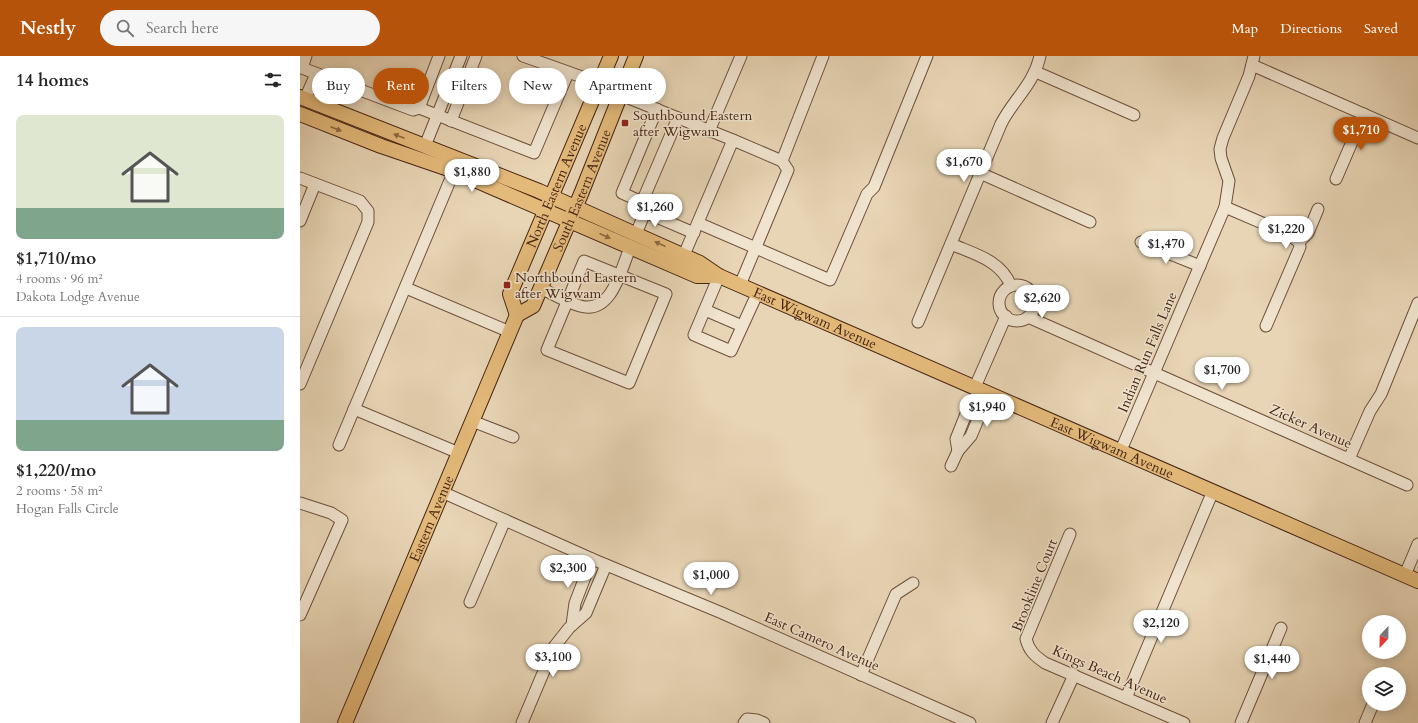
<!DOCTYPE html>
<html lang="en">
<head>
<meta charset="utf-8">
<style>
	:root { --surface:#fff; --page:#f6f6f6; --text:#222; --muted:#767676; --line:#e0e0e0; --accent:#b45309 }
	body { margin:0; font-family:Cardo,serif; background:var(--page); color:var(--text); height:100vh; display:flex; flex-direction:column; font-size:15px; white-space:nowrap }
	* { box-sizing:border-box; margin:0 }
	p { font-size:13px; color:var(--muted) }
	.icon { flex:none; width:22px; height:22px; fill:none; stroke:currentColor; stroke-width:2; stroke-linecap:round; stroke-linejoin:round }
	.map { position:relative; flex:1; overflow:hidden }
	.panel { display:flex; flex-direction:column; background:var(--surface); width:300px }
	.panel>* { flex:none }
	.guide { position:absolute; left:12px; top:12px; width:380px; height:36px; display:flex; gap:8px }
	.needle { width:26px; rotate:202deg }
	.fabs { position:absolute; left:1062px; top:559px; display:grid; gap:8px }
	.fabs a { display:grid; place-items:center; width:44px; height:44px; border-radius:50%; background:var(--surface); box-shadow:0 2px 10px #0003; font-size:20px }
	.price { position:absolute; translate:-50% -34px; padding:0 9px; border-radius:14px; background:#fff; color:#222; font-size:13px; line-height:26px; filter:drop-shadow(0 1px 2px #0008) }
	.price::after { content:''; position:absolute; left:50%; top:24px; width:12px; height:9px; margin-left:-6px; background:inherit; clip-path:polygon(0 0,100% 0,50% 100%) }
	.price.selected { background:var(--accent); color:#fff }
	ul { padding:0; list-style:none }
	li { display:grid; align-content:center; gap:8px; height:212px; padding:0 16px }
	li+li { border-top:1px solid var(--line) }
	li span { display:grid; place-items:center; height:124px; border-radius:8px; color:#555 }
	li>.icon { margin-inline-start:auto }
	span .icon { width:72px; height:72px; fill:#fffc; stroke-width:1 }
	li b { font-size:17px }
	h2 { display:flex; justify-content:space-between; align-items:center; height:48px; padding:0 16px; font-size:17px }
	.tag { padding:0 14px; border-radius:18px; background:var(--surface); box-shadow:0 2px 10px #0003; font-size:14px; line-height:36px }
	.tag.selected { background:var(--accent); color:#fff }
	header { display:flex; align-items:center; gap:24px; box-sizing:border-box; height:56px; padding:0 20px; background:var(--accent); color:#fff }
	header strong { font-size:19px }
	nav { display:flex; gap:22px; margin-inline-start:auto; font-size:14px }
	.search { width:280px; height:36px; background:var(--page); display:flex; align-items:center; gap:10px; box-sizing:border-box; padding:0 14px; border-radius:22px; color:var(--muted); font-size:15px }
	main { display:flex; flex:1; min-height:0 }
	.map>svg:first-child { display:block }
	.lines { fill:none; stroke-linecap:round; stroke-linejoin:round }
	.minor-casing { stroke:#6e503c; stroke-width:13 }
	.major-casing { stroke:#452414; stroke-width:16 }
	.minor { stroke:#f0e4cf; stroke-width:11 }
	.major { stroke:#e4ba7a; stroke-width:14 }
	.oneway { fill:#8d6842 }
	.poi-dot { fill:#8f2418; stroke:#f0e4cf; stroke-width:1.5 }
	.labels { text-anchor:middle; stroke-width:3; stroke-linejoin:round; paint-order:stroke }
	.poi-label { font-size:14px; fill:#452414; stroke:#f0e4cf; text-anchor:start }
	.street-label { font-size:14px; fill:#452414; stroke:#f0e4cf }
</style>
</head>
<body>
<header>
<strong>Nestly</strong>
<div class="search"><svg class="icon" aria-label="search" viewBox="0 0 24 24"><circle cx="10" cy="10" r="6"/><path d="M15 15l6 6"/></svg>Search here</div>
<nav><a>Map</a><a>Directions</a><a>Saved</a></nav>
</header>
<main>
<section class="panel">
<h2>14 homes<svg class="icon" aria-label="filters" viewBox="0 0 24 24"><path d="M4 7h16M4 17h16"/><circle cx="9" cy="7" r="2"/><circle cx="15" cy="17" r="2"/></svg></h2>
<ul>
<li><span style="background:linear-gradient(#dfe7d0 75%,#7fa58c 0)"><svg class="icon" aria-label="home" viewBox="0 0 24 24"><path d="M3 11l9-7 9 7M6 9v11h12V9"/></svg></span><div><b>$1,710/mo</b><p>4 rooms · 96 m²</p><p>Dakota Lodge Avenue</p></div></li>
<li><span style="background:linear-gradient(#c9d6e8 75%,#7fa58c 0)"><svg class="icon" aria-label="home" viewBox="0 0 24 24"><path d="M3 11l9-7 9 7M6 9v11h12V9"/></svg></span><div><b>$1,220/mo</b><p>2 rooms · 58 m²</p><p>Hogan Falls Circle</p></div></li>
</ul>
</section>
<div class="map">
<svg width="1118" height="667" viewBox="0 0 1118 667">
	<rect width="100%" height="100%" fill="#e8d5b5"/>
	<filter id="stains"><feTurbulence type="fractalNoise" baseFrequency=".005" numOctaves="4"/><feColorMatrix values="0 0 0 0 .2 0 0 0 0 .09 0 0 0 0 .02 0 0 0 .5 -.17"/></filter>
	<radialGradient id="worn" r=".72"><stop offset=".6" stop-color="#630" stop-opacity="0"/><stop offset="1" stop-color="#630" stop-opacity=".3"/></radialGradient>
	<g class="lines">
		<g class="minor-casing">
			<g id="minor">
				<polyline points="6,0 2,12 113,54 119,52 139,0"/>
				<polyline points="223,0 299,27"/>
				<polyline points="952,9 1118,82"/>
				<polyline points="736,16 834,59"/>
				<polyline points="321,39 433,84"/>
				<polyline points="5,43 16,18"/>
				<polyline points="119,52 234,97 268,17"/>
				<polyline points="151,65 176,0"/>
				<polyline points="409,75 441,0"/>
				<polyline points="125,90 161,0"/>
				<polyline points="680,117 790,166"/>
				<polyline points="0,122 60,145 68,155 68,166 0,328"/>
				<polyline points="1036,123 1064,58"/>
				<polyline points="342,146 322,137 357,53"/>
				<polyline points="925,151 988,178 999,186 1000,191 966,270"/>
				<polyline points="345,156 394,177"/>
				<polyline points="0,165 15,128"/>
				<polyline points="398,167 530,224 567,138 574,131 627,0"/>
				<polyline points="336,178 345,156 342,146 378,62"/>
				<polyline points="841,186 900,210"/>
				<polyline points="999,186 1008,177 1018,153"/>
				<path d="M651,188C674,198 701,204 711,230"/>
				<polyline points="384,199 433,84 482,105"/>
				<polygon points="284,205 366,238 329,327 247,294"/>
				<polyline points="419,220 394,279 431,295 458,236"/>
				<polyline points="440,229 488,114 482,105 523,0"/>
				<circle cx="717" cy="247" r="18"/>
				<polyline points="106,232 210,276"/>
				<path d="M241,232C253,238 266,246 280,250C312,259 321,213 330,192"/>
				<polyline points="405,254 442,270"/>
				<polyline points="728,261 1107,429"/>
				<path d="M618,266L701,68C713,44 734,28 740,0"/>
				<polyline points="675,331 706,260"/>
				<polyline points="54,353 159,397"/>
				<polyline points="172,365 213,381"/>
				<polyline points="39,389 154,115"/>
				<polyline points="821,394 925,151 929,125 921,102 920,93 923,82 949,20 954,0"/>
				<polyline points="658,395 656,383 670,348 683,334"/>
				<polyline points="1049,403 1070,355 1081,338 1118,247"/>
				<polyline points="651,410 658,395 671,380 682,354 683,334"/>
				<polyline points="142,436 292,503 422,557 670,667"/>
				<polyline points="0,447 31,457 42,464 0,559"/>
				<path d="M770,478L726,583C729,595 735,600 745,607L884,667"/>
				<polyline points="1105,519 1118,488"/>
				<polyline points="170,546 205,464"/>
				<polyline points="272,569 275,547 292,503"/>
				<polyline points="561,619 596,538 613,527"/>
				<polyline points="826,642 913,435"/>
				<polyline points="222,667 254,591 269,572 286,557 306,509"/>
				<polyline points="444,667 447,663 457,664 464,667"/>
				<polyline points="752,667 774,619"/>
				<polyline points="941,667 981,572"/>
				<polyline points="1065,667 1073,648"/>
			</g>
		</g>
		<g class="major-casing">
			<g id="major">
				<path id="s1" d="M0,41L239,135L400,207L419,220L1118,525"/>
				<polyline points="0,58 81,90 154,115 397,220 419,220"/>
				<path id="s2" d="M217,259L233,250L281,138L336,0"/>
				<path id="s3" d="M217,259L210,238L311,0"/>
				<path id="s4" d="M45,667L217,259"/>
			</g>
		</g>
		<use href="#minor" class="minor"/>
		<use href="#major" class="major"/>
	</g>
	<defs><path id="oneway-solid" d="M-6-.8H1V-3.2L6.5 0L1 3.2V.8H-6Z"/></defs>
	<g class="oneway">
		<use href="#oneway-solid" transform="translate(36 73) rotate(21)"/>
		<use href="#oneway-solid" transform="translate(99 80) rotate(-159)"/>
		<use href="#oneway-solid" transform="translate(305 180) rotate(24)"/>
		<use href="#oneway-solid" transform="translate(360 188) rotate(-156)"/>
	</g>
	<g class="poi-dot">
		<rect x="321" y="63" width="8" height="8" rx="2"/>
		<rect x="203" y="225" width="8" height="8" rx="2"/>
	</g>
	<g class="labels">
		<g class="poi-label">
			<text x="333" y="64">Southbound Eastern<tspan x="333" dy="16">after Wigwam</tspan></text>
			<text x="215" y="226">Northbound Eastern<tspan x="215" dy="16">after Wigwam</tspan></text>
		</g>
		<g class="street-label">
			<text dy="5" stroke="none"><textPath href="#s3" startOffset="140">North Eastern Avenue</textPath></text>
			<text dy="5" stroke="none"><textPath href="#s2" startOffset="144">South Eastern Avenue</textPath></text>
			<text dy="5" stroke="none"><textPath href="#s1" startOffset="561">East Wigwam Avenue</textPath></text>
			<text transform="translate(847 296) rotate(-67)" y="5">Indian Run Falls Lane</text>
			<text transform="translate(1011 370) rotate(24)" y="5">Zicker Avenue</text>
			<text dy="5" stroke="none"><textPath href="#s1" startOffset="885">East Wigwam Avenue</textPath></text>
			<text dy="5" stroke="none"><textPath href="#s4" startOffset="222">Eastern Avenue</textPath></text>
			<text transform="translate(734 529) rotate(-68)" y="5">Brookline Court</text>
			<text transform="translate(522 585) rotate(24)" y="5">East Camero Avenue</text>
			<text transform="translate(810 618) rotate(24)" y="5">Kings Beach Avenue</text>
		</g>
	</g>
	<rect width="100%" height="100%" filter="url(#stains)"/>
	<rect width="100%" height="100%" fill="url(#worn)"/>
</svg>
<div class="fabs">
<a><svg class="needle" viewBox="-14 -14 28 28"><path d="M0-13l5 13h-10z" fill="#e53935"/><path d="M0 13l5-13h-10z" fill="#767676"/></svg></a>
<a><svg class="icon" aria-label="layers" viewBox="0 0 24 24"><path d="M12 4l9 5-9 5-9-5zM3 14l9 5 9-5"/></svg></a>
</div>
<b class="price selected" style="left:1061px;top:95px">$1,710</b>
<b class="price" style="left:664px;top:127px">$1,670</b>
<b class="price" style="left:172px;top:137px">$1,880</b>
<b class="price" style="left:355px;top:172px">$1,260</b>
<b class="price" style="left:986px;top:194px">$1,220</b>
<b class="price" style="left:866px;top:209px">$1,470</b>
<b class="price" style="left:742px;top:263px">$2,620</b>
<b class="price" style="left:922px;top:335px">$1,700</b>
<b class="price" style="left:687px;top:372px">$1,940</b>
<b class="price" style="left:268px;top:533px">$2,300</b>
<b class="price" style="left:411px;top:540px">$1,000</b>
<b class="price" style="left:861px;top:588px">$2,120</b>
<b class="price" style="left:253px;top:622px">$3,100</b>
<b class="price" style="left:972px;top:624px">$1,440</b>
<div class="guide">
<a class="tag">Buy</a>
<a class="tag selected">Rent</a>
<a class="tag">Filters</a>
<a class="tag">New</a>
<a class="tag">Apartment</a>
</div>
</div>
</main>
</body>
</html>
